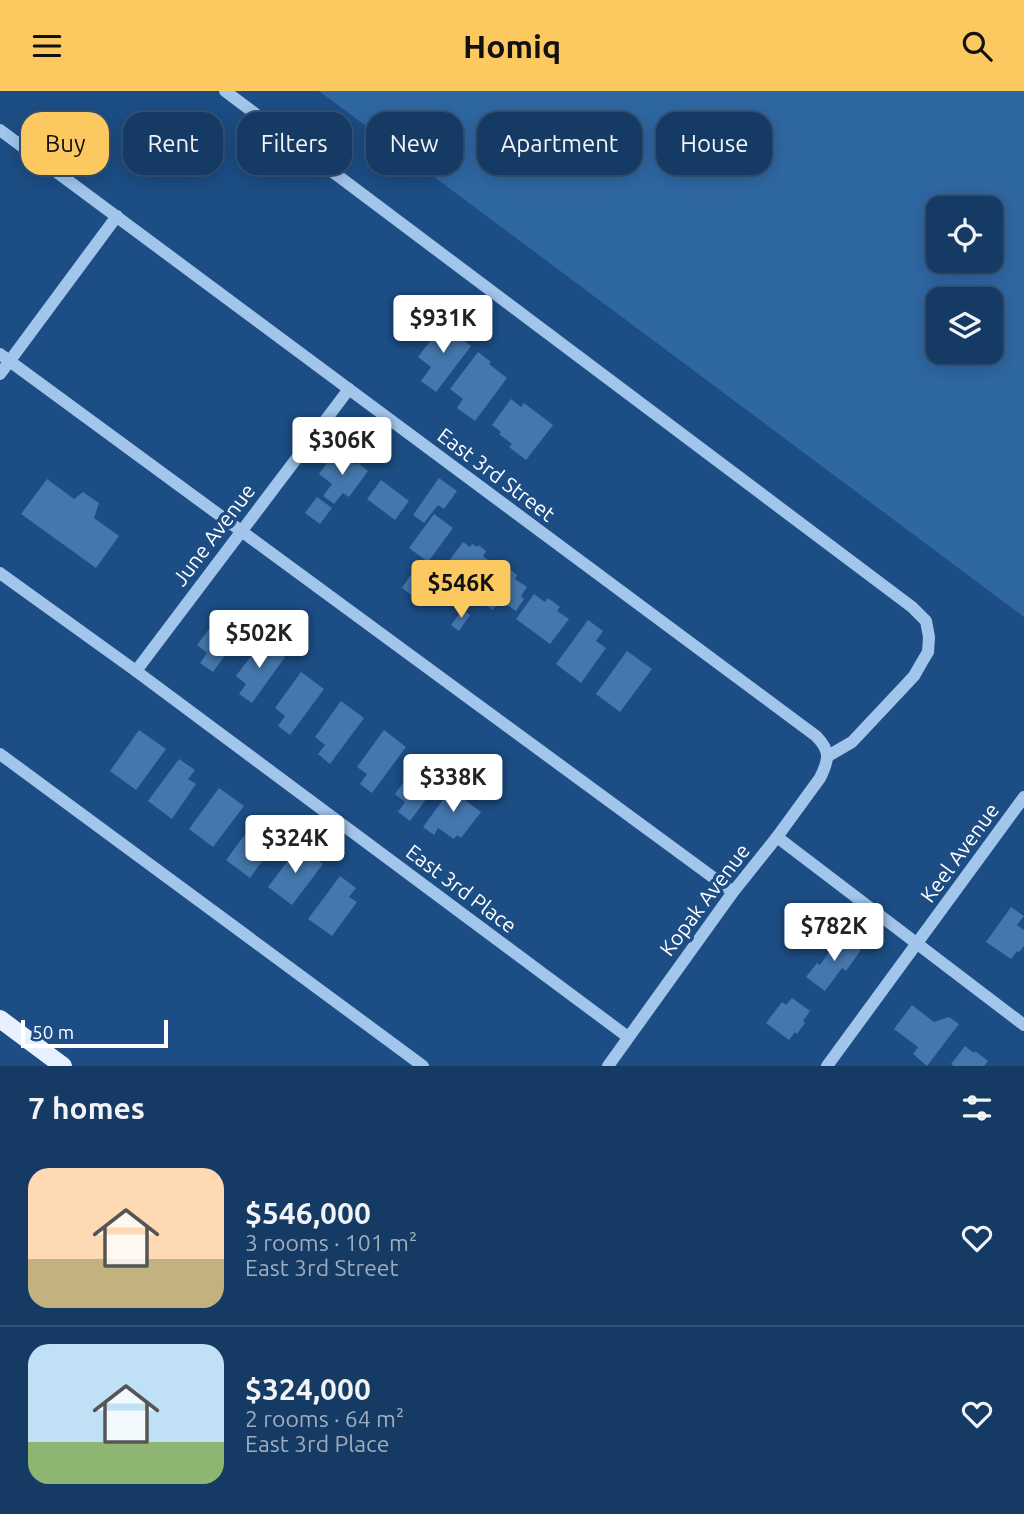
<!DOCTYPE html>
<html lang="en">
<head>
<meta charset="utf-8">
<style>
	:root { --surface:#153a63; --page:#1e4169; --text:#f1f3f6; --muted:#9dadbe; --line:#345478; --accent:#fbc95f }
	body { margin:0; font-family:Ubuntu,sans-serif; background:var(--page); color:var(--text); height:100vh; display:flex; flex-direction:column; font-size:26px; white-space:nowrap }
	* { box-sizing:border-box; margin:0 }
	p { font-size:23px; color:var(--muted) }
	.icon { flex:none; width:38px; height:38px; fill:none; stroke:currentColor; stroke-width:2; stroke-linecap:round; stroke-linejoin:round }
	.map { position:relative; height:975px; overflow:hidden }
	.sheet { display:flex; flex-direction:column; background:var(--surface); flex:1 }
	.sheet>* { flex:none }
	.top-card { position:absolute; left:21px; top:21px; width:984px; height:63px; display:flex; gap:14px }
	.fabs { position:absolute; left:926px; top:105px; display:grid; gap:14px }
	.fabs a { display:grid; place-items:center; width:77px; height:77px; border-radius:14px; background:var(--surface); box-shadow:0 4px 18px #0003,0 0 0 2px var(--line); font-size:35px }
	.scale { position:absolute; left:21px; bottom:18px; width:147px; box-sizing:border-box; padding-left:7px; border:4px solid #fff; border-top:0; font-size:19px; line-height:24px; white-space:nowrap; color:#fff; -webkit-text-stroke:5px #1c4d84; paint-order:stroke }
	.price { position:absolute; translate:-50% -60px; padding:0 16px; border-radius:7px; background:#fff; color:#222; font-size:23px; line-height:46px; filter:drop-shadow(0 2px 4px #0008) }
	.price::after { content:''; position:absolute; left:50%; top:42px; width:21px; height:16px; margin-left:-10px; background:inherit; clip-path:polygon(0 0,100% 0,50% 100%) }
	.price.selected { background:var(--accent); color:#111 }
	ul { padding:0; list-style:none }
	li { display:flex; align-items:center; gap:21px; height:175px; padding:0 28px }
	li+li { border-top:2px solid var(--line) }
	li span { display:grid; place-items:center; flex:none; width:196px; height:140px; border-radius:21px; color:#555 }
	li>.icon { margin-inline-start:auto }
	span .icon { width:84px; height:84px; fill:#fffc; stroke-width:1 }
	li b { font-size:30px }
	h2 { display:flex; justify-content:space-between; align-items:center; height:84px; padding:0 28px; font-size:30px }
	.tag { padding:0 24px; border-radius:21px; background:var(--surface); box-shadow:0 4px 18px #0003,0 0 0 2px var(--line); font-size:24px; line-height:63px }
	.tag.selected { background:var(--accent); color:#111 }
	header { display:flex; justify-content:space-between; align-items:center; height:91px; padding:0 28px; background:var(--accent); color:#111; font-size:32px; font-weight:700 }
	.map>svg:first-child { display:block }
	.green { fill:#2f67a2; fill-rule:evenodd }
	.building { fill:#4477ad }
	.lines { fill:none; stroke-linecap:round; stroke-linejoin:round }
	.minor { stroke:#a2c5eb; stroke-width:12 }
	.major { stroke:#e6f0fe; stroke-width:18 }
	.labels { text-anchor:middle; stroke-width:7; stroke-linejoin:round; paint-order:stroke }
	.street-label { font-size:21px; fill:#fff; stroke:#1c4d84 }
</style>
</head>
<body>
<header><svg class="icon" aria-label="menu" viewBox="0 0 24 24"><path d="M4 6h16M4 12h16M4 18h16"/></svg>Homiq<svg class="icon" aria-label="search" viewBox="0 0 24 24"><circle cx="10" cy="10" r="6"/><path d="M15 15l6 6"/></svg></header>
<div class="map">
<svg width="1024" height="975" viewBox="0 0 1024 975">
	<rect width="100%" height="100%" fill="#1c4d84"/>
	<path class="green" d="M319,0H1024V526ZM938,117H990V170H938ZM938,208H990V261H938Z"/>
	<g class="building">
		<polygon points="446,229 459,239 455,243 471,255 436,301 421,290 431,276 418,266"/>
		<polygon points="478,261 491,271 489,273 507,287 475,330 457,317 463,308 450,298"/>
		<polygon points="511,308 521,316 524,312 553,334 526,369 509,356 512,353 499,343 501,341 492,334"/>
		<polygon points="333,364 340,370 344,364 356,374 358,372 368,380 349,406 343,402 334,413 323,405 332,393 319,383"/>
		<polygon points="439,387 457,400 444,418 438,414 424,432 413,424"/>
		<polygon points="47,388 74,408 83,401 99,412 94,427 119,445 96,477 21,423"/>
		<polygon points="381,389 409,410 395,429 367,408"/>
		<polygon points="317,406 332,417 320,433 305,422"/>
		<polygon points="434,423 453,437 428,471 409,457"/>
		<polygon points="463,451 470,456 472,453 477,456 478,454 486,460 483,465 488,469 473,489 458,478 453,485 443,478"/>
		<polygon points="502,478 508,483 511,479 517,484 515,488 527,496 521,505 524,508 516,520 500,509 493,519 479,510"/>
		<polygon points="412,482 428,494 417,508 402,497"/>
		<polygon points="534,503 545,511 548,507 560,516 557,520 569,528 550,553 516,528"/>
		<polygon points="224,518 246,535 213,581 200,572 207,562 197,554"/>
		<polygon points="463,518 470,524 459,540 451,534"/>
		<polygon points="588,529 603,540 596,550 606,557 581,592 556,573"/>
		<polygon points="263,549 285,566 252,612 239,603 246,593 236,585"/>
		<polygon points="627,560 652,578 620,621 596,603"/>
		<polygon points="301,581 324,598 290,644 278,635 285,625 275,617"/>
		<polygon points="341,610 364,627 330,673 318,663 325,654 315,646"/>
		<polygon points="139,639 166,658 136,699 110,680"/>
		<polygon points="384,639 406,656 372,702 360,693 367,683 357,676"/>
		<polygon points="421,667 444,684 410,730 398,721 405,711 395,703"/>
		<polygon points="179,668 195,679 188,688 196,693 172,728 148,710"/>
		<polygon points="456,691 468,699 462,707 481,721 461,747 457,744 454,748 438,737 434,744 423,736"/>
		<polygon points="219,697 244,715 213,756 189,738"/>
		<polygon points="258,726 274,738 267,747 275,752 250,787 226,769"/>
		<polygon points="299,755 323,773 292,814 268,796"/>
		<polygon points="340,785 356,797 349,806 357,811 332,845 308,828"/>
		<polygon points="1011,816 1024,825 1017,834 1024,839 1024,855 1019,861 1017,860 1011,868 986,851"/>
		<polygon points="841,844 861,859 846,880 842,877 825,900 806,886 817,872 820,874"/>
		<polygon points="792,907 810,920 803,930 805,932 797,943 795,941 789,949 766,932 782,911 786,914"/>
		<polygon points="912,914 934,931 949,926 959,933 927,975 913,963 918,956 894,938"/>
		<polygon points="965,955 974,962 975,960 988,970 984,975 954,975 951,973"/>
	</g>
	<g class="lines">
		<g class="minor">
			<polyline points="225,0 912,516 926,530 929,546 928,561 922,571 914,585 852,651 828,665"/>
			<path d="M0,39L816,645C831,660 829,669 820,687L777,746L733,801L608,975"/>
			<polyline points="0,263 733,801"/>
			<polyline points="0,283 117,125"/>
			<polyline points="0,482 136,580 628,946"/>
			<polyline points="136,580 349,298"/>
			<polyline points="0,663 423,975"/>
			<polyline points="777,746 1024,934"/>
			<polyline points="827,975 1024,706"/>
		</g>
		<polyline class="major" points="0,928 63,975"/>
	</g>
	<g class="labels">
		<g class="street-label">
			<text transform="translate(496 384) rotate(37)" y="7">East 3rd Street</text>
			<text transform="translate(214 444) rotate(-53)" y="7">June Avenue</text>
			<text transform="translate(960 762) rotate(-54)" y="7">Keel Avenue</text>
			<text transform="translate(461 798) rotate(37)" y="7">East 3rd Place</text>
			<text transform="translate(705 809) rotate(-53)" y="7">Kopak Avenue</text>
		</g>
	</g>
</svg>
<div class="fabs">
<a><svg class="icon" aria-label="locate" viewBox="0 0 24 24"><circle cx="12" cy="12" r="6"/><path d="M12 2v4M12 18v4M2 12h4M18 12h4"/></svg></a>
<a><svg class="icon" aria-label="layers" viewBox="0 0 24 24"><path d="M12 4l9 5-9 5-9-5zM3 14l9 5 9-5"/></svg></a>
</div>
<div class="scale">50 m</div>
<b class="price" style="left:443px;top:264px">$931K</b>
<b class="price" style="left:342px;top:386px">$306K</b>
<b class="price selected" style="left:461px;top:529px">$546K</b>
<b class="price" style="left:259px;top:579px">$502K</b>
<b class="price" style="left:453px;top:723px">$338K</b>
<b class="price" style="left:295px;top:784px">$324K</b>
<b class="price" style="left:834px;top:872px">$782K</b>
<div class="top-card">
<a class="tag selected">Buy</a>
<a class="tag">Rent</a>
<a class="tag">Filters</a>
<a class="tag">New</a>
<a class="tag">Apartment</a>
<a class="tag">House</a>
</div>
</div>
<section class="sheet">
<h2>7 homes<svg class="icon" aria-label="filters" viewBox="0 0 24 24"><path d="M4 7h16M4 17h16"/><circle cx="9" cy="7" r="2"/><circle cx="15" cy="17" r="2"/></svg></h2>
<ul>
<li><span style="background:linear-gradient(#ffd9b3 65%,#c2b280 0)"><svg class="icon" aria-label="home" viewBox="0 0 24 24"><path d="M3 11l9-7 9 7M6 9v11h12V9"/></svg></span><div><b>$546,000</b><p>3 rooms · 101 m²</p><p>East 3rd Street</p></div><svg class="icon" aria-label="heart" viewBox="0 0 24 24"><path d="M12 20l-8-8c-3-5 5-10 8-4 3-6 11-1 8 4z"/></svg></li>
<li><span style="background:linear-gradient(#bfe0f5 70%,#8fb573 0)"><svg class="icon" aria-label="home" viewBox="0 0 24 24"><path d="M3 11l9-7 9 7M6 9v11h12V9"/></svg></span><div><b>$324,000</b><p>2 rooms · 64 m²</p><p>East 3rd Place</p></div><svg class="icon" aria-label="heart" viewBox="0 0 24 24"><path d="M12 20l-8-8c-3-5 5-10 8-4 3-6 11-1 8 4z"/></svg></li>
</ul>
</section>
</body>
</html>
